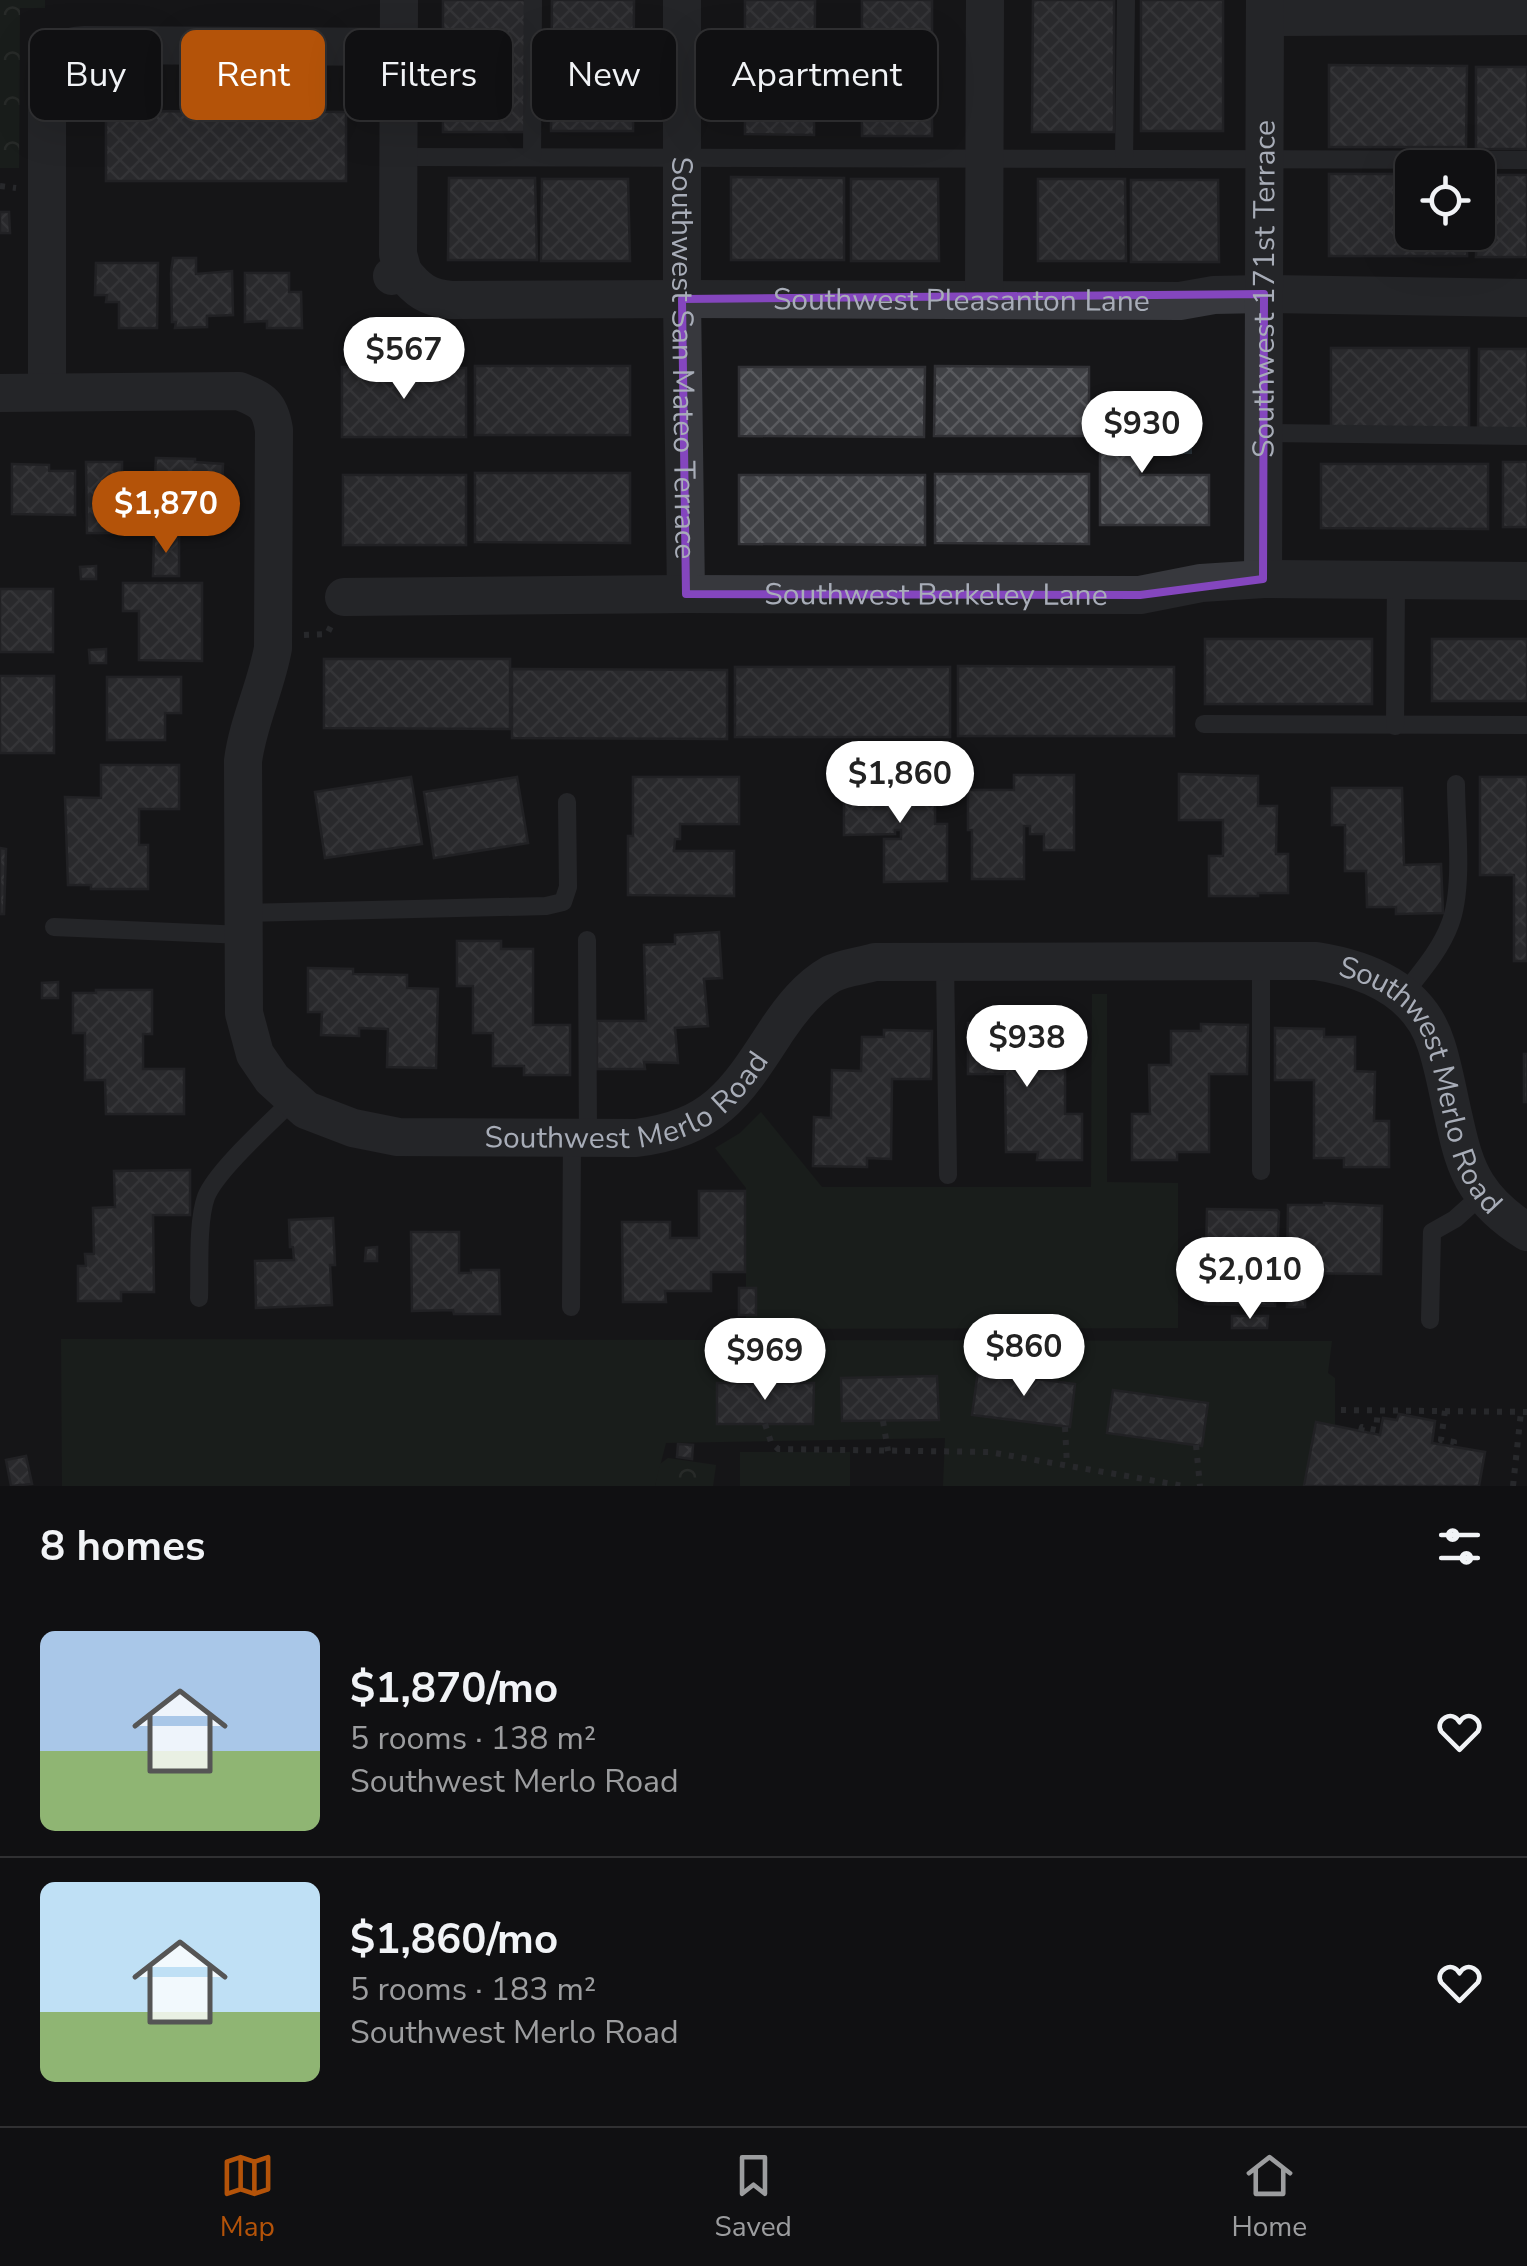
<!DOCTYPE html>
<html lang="en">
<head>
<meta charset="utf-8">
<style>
	:root { --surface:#101012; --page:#19191b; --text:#f1f3f6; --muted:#9c9d9f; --line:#303032; --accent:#b45309 }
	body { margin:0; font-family:"Nunito Sans",sans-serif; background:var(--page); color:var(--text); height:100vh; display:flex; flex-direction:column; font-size:38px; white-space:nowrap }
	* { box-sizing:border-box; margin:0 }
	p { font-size:32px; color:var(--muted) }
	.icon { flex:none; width:55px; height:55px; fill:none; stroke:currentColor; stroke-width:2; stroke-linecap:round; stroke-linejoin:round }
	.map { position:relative; height:1486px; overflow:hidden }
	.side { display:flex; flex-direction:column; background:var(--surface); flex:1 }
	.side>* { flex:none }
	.banner { position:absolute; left:30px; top:30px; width:1000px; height:90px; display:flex; gap:20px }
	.tools { position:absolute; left:1395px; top:150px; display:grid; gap:20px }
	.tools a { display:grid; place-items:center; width:100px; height:100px; border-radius:15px; background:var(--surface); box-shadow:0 10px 40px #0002,0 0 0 2px var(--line); font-size:50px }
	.price { position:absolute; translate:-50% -85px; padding:0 22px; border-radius:35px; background:#fff; color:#222; font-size:32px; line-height:65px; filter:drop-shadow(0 2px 5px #0008) }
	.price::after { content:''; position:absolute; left:50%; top:60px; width:30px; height:22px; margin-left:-15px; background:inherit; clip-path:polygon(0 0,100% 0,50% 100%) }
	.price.active { background:var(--accent); color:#fff }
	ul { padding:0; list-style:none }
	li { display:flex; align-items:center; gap:30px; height:250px; padding:0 40px }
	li+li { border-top:2px solid var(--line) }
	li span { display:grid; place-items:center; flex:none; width:280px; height:200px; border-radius:15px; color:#555 }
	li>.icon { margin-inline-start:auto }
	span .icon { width:120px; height:120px; fill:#fffc; stroke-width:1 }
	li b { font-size:42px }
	h2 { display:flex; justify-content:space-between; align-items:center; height:120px; padding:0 40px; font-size:42px }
	.chip { padding:0 35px; border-radius:15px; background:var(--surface); box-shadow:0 10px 40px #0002,0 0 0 2px var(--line); font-size:35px; line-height:90px }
	.chip.active { background:var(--accent); color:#fff }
	.tabs { display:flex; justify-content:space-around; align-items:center; height:140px; border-top:2px solid var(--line); background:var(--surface); font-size:28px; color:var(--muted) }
	.tabs a { display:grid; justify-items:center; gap:5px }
	.tabs .active { color:var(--accent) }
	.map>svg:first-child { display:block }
	.grass { fill:#1e261f; fill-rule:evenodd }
	.forest { fill:url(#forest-crowns) }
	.water { fill:#2c353c }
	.building { fill:url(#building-cross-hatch); stroke:#303034; stroke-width:2.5 }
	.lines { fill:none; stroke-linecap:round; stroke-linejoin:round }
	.path { stroke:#3d3f44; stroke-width:6; stroke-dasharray:5 8; stroke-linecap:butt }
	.lane { stroke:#37383d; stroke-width:18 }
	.street { stroke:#37383d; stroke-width:38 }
	.marked { fill:none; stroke:#8446be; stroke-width:8; stroke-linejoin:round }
	.labels { text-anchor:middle; stroke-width:9; stroke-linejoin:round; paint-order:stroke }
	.street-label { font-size:30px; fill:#a8adb8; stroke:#111113 }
</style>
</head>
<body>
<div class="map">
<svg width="1527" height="1486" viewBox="0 0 1527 1486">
	<defs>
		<pattern id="forest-crowns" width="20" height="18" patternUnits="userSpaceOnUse" patternTransform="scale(2.5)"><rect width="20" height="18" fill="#1e261f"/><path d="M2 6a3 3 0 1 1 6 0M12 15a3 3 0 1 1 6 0" fill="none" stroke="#3c433d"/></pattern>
		<pattern id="building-cross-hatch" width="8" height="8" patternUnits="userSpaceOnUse" patternTransform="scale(2.5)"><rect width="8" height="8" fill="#404145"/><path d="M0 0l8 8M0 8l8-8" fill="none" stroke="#595a5e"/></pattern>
	</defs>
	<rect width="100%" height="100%" fill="#161618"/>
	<g class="grass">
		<polygon points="1092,994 1107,994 1107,1182 1178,1183 1178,1328 746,1329 746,1188 715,1148 740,1133 761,1112 822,1187 1091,1187"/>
		<path d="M61,1339L1332,1341L1328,1373L1335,1378V1426L1316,1423L1304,1486H943L945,1438L666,1443L655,1486H62ZM978,1371L1075,1384L1070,1427L973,1415ZM937,1376L938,1420L842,1421V1378ZM718,1383H813V1423L718,1424ZM1113,1391L1208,1403L1202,1446L1107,1433Z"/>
		<rect x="740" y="1452" width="110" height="34"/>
	</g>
	<g class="forest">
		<polygon points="0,0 45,0 45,8 20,8 19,168 0,168 0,205"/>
		<polygon points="668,1458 716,1465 713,1486 655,1486 660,1464"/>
	</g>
	<rect class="water" x="1165" y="398" width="27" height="56"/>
	<g class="building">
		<rect x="443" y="0" width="82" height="132"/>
		<polygon points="552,0 634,0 633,131 551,131"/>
		<polygon points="745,0 815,0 814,135 745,134"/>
		<rect x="862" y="0" width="70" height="136"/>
		<polygon points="1033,0 1114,0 1114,132 1032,132"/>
		<rect x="1141" y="0" width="82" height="131"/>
		<polygon points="1329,65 1467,66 1466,147 1329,147"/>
		<rect x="1476" y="67" width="51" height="82"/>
		<polygon points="106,111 346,112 346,181 106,181"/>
		<polygon points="1329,174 1412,174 1412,232 1467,232 1467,256 1329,256"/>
		<polygon points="1478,175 1527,175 1527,257 1476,257"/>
		<polygon points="731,177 844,178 844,260 731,260"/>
		<polygon points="449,178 535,178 537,260 448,260"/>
		<polygon points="542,179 628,179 630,261 541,261"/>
		<polygon points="851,179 938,179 939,261 851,261"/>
		<polygon points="1038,179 1125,179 1126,261 1038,261"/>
		<polygon points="1131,180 1218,180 1219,262 1131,262"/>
		<polygon points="0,212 9,212 10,233 0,233"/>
		<polygon points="173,258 196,258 196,274 232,271 233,315 207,316 207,327 175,328 176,322 172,322 171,273"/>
		<polygon points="96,263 158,263 157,328 119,328 119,302 106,302 107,295 95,295"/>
		<polygon points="245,273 289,273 289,292 301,292 302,328 267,328 267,321 245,322"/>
		<rect x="1331" y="348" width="138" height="82"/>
		<polygon points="1479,349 1527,349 1527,431 1478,431"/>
		<rect x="475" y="366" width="155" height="69"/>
		<polygon points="935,366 1089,367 1089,436 934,436"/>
		<polygon points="342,367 466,368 466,437 342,437"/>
		<polygon points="739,367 925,367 924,437 739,436"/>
		<polygon points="1100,396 1141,396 1140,475 1209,475 1209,525 1100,525"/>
		<polygon points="156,458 195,459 195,462 223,464 221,509 192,507 192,511 153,509"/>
		<polygon points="86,462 122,462 122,489 138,489 139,533 87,533"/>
		<rect x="1503" y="462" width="24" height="65"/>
		<polygon points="12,464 49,465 49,471 75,471 75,515 12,514"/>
		<polygon points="1321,464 1488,464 1488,529 1321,528"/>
		<polygon points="475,473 630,473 630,543 475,542"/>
		<polygon points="935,474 1089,474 1089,544 935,543"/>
		<rect x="343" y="475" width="123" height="70"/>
		<polygon points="739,475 925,475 925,545 739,544"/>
		<polygon points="154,536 179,537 179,576 153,576"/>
		<polygon points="96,566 96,579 81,579 80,567"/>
		<polygon points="123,583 202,583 202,661 139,660 139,611 123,611"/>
		<rect x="0" y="589" width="53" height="63"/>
		<rect x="1205" y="639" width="167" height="65"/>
		<rect x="1432" y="639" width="95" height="62"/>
		<polygon points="106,649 106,663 90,663 89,650"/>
		<polygon points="324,659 510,659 510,729 324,728"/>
		<polygon points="958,666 1174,667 1174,736 958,736"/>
		<rect x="735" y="667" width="215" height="70"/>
		<polygon points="512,669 727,670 727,739 512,738"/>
		<rect x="0" y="676" width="54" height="77"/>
		<polygon points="107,677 181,677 181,713 165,713 165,740 107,740"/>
		<polygon points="101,765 179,765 179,809 139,809 139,845 148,845 148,889 91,889 91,885 68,885 65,797 101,798"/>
		<polygon points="1179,774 1258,776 1258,806 1277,806 1276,854 1288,854 1288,893 1258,893 1258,896 1209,896 1209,856 1223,856 1223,820 1179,820"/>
		<polygon points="1014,775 1074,775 1074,850 1044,850 1044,834 1030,834 1030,826 1024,826 1024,879 972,879 972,830 968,830 968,790 1014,790"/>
		<polygon points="411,777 422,844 325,858 315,792"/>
		<polygon points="517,777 528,843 434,858 424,792"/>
		<polygon points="633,777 739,777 739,824 680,824 680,839 675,839 674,851 734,851 734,896 628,895 628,836 633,836"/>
		<polygon points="1480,777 1527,777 1527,961 1514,961 1514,875 1480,875"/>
		<polygon points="892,778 935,778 935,824 947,824 947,881 884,882 884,839 901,839 901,830 895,830 895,834 844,835 844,782 893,782"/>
		<polygon points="1332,788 1402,788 1404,865 1441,864 1443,913 1396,914 1396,907 1367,907 1366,871 1345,871 1345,825 1332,825"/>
		<polygon points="0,848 6,849 4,914 0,914"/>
		<polygon points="719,932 722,978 704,979 708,1026 675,1028 678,1063 644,1062 645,1069 597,1069 597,1021 646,1021 644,945 675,944 675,935"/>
		<polygon points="457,941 501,941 501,949 533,949 533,1025 570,1025 570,1075 524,1075 524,1066 493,1066 493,1033 473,1033 473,986 457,986"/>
		<polygon points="308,968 353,969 353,974 407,975 407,988 438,989 436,1068 387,1067 388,1029 359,1028 359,1036 321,1035 322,1012 308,1012"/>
		<polygon points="58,982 58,998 42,998 42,983"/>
		<polygon points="96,990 152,990 152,1034 143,1034 143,1069 184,1069 184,1114 106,1114 105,1080 85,1080 85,1033 73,1033 73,993 96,993"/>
		<polygon points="968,1023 1015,1023 1015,1030 1046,1030 1046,1065 1065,1065 1065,1114 1082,1114 1082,1160 1037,1160 1038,1152 1006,1152 1005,1074 968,1074"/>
		<polygon points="1201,1024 1248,1025 1247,1074 1209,1074 1209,1152 1177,1152 1177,1160 1132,1160 1132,1114 1150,1114 1149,1065 1171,1065 1171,1031 1201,1031"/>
		<polygon points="1275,1028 1324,1029 1324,1037 1355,1037 1355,1071 1375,1072 1374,1121 1389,1121 1389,1167 1344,1167 1344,1158 1314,1158 1314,1080 1275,1080"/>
		<polygon points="884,1030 932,1031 931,1079 892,1079 891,1159 867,1158 867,1167 813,1166 814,1117 831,1118 832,1070 861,1071 862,1037 884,1037"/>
		<rect x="1524" y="1054" width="3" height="48"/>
		<polygon points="190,1170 190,1215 153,1215 154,1292 121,1292 121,1301 78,1301 78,1266 86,1266 85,1254 94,1254 93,1208 115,1207 114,1171"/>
		<polygon points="699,1191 745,1191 745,1272 711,1272 711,1291 665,1291 666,1302 623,1302 622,1222 670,1222 670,1238 699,1238"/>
		<polygon points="1324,1203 1382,1206 1381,1274 1287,1273 1288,1205 1324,1205"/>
		<polygon points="1207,1209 1277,1210 1279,1212 1275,1306 1205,1304"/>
		<polygon points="333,1218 335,1265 330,1265 332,1305 256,1308 255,1261 294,1260 293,1247 290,1247 289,1220"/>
		<polygon points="411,1232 459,1232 459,1273 471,1273 471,1270 499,1270 500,1314 454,1314 453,1310 412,1311"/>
		<polygon points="377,1247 377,1261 365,1261 366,1248"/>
		<rect x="739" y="1288" width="17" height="27"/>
		<rect x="1287" y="1289" width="18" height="18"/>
		<polygon points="1232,1316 1268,1316 1267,1328 1232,1328"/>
		<polygon points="978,1371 1075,1384 1070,1427 972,1415"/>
		<polygon points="937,1376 939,1420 842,1421 841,1378"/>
		<polygon points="717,1383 814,1383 813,1424 717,1424"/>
		<polygon points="1113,1390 1208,1403 1202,1446 1107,1433"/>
		<polygon points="1399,1414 1435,1421 1432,1443 1485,1452 1479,1486 1304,1486 1316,1422 1380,1435 1383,1418 1397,1420"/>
		<polygon points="678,1444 693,1445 692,1459 677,1457"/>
		<polygon points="26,1456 32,1484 11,1486 6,1460"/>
	</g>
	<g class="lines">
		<g class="path">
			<polyline points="0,186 16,188"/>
			<polyline points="304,635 327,634 331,626"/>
			<polyline points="1341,1410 1527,1412"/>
			<polyline points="1445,1411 1441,1440 1454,1442 1453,1447"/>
			<polyline points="883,1421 888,1451"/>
			<polyline points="765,1424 771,1442 778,1449 989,1452 1184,1486"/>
			<polyline points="1065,1427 1067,1465"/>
			<polyline points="1361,1431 1362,1427 1376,1430 1378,1410"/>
			<polyline points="1196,1445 1200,1486"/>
			<polyline points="1513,1486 1521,1412"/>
		</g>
		<g class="lane">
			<polyline points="397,157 1527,160"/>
			<polyline points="532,157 533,0"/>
			<polyline points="1124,159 1126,0"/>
			<polyline points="1263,433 1527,436"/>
			<polyline points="1204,724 1527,725"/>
			<polyline points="1395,726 1396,580"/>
			<polyline points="244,913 546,906 563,902 568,887 567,802"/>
			<polyline points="54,927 244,935"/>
			<polyline points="587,940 588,1138"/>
			<polyline points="1261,961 1261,1171"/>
			<polyline points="945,962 948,1175"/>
			<path d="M1403,995C1420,973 1440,951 1450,924C1464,888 1456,824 1456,784"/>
			<path d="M199,1298C200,1271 197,1222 206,1197C216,1171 272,1121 294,1099"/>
			<polyline points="571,1307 572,1138"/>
			<polyline points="1430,1320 1432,1232 1455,1219 1484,1193"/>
		</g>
		<g class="street">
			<path id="s1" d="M682,0V299L686,594"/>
			<polyline points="1266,17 1527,16"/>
			<path id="s2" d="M403,272C417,290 428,298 451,300L682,299L1180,301L1214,295L1264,294L1527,298"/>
			<polyline points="392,276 403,272 398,254 399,0"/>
			<polyline points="984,299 985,0"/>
			<path d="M47,392V74C52,51 63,46 85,45L398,47"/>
			<path id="s3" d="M0,393L239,391C262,400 270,404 274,430L273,648C266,687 248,722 243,761L244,1013L255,1054L272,1079L306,1110L353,1128L398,1137L636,1138C715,1128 736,1093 777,1030C791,1009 808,987 831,974C843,968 861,966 875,962L1316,961C1367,969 1419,990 1436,1044C1444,1068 1448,1094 1454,1119C1459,1141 1464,1165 1477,1185C1489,1204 1508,1220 1527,1232"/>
			<path id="s4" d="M1263,579L1265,0"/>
			<path id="s5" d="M344,597L686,594L1140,595L1201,583L1263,579L1527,581"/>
		</g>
	</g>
	<path d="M0 0H1527V1486H0ZM1264,294L1263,579L1140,595L686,594L682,299Z" fill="#161618" fill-opacity=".55" fill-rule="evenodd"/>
	<path class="marked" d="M1264,294L1263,579L1140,595L686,594L682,299Z"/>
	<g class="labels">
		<g class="street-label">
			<text dy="10" stroke="none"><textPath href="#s4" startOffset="290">Southwest 171st Terrace</textPath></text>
			<text dy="10" stroke="none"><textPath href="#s2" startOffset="568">Southwest Pleasanton Lane</textPath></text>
			<text dy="10" stroke="none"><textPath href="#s1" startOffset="358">Southwest San Mateo Terrace</textPath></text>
			<text dy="10" stroke="none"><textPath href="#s5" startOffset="592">Southwest Berkeley Lane</textPath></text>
			<text dy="10" stroke="none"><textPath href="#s3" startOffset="2265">Southwest Merlo Road</textPath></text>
			<text dy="10" stroke="none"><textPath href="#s3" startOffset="1338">Southwest Merlo Road</textPath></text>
		</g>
	</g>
</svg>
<div class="tools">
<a><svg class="icon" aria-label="locate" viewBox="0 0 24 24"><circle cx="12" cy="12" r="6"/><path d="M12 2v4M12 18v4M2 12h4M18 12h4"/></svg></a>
</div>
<b class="price" style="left:404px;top:402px">$567</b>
<b class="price" style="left:1142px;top:476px">$930</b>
<b class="price active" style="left:166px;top:556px">$1,870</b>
<b class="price" style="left:900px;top:826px">$1,860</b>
<b class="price" style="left:1027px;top:1090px">$938</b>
<b class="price" style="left:1250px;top:1322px">$2,010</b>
<b class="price" style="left:1024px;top:1399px">$860</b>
<b class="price" style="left:765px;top:1403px">$969</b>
<div class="banner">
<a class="chip">Buy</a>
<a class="chip active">Rent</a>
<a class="chip">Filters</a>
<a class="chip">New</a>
<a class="chip">Apartment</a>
</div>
</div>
<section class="side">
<h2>8 homes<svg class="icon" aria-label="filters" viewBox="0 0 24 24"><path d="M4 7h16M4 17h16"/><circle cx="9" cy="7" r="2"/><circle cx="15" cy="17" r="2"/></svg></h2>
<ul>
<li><span style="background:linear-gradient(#a9c7e8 60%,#8fb573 0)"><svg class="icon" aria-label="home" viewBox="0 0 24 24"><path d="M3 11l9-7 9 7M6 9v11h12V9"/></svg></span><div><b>$1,870/mo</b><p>5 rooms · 138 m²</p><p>Southwest Merlo Road</p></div><svg class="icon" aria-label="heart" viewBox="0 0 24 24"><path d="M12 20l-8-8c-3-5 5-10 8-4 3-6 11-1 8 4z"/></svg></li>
<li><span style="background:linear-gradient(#bfe0f5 65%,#8fb573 0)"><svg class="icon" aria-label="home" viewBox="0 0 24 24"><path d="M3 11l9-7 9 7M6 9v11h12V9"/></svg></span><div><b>$1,860/mo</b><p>5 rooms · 183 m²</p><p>Southwest Merlo Road</p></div><svg class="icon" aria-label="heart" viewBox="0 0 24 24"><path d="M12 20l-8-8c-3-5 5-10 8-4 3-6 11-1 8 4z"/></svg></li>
</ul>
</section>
<nav class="tabs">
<a class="active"><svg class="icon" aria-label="map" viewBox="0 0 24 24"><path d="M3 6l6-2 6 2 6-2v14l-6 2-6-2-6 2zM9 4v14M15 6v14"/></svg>Map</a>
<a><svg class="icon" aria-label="saved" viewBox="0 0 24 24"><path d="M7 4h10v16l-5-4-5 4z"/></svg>Saved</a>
<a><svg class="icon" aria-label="home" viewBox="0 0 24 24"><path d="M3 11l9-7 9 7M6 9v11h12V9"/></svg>Home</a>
</nav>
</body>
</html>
